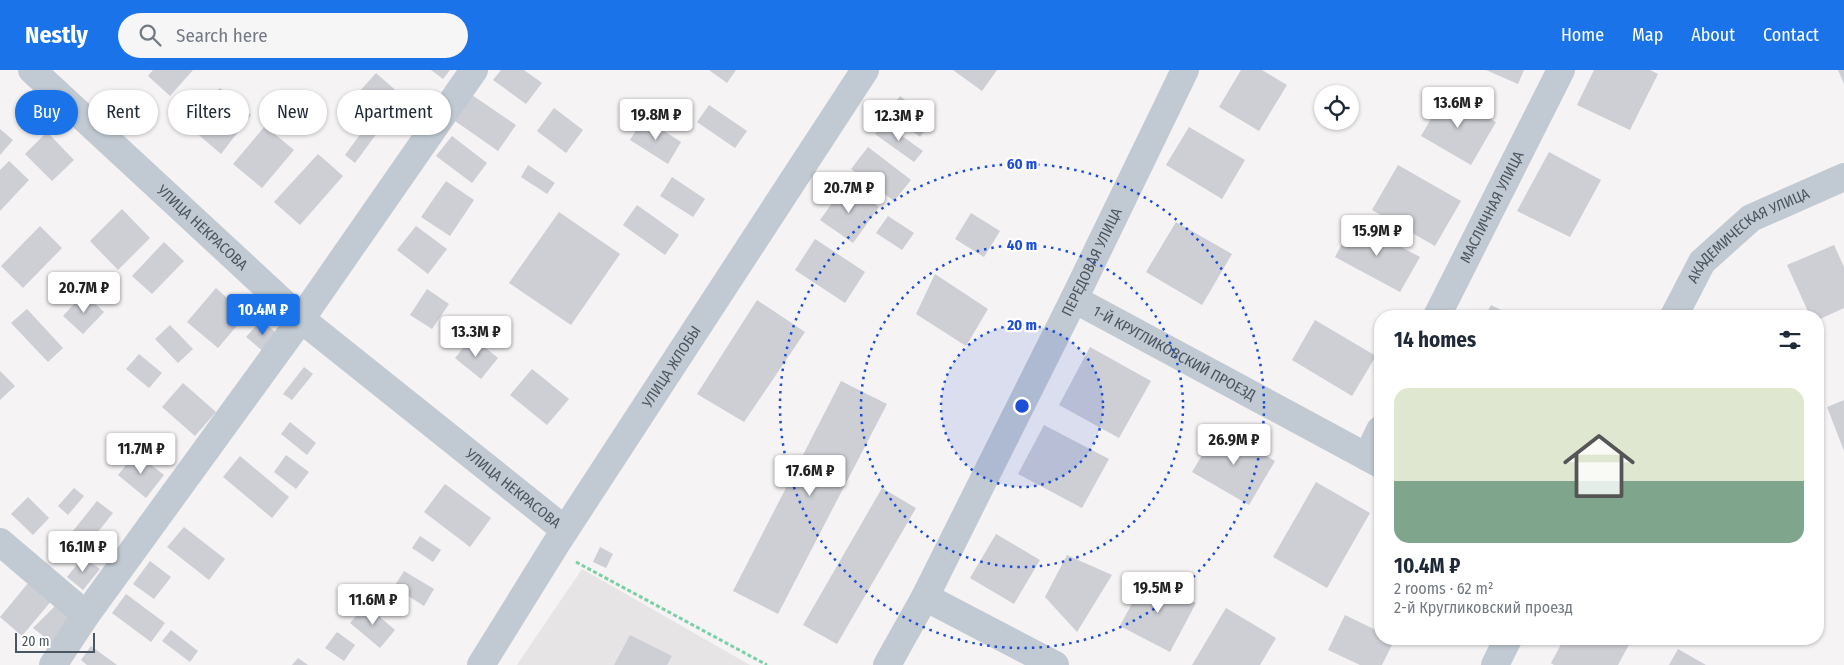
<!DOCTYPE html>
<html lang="en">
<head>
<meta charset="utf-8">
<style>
	:root { --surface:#fff; --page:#f6f6f7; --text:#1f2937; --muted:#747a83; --line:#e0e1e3; --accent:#1a73e8 }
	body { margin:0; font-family:"Fira Sans Condensed",sans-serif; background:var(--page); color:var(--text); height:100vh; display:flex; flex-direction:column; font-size:19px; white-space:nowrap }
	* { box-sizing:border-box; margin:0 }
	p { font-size:16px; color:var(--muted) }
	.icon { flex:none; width:28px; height:28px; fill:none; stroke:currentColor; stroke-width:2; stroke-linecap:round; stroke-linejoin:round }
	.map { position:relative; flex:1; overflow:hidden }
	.side { position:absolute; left:1374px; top:240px; width:450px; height:335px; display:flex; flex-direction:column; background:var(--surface); border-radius:20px; box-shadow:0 1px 4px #0004 }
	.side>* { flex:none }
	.guide { position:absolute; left:15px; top:20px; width:475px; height:45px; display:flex; gap:10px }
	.tools { position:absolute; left:1314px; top:15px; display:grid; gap:10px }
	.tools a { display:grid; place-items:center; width:45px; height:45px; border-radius:50%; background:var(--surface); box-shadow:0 1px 4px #0004; font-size:25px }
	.scale { position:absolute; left:15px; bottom:12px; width:80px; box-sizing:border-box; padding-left:5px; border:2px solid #4a5661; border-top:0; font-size:14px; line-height:18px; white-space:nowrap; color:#4a5661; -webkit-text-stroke:4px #fff; paint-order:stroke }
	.price { position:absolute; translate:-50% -42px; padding:0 11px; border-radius:5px; background:#fff; color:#222; font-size:16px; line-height:32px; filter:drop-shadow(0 1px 2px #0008) }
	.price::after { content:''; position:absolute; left:50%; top:30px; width:15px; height:11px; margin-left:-8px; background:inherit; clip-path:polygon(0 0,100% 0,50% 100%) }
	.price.selected { background:var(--accent); color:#fff }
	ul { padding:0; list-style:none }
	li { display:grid; align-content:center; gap:10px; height:265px; padding:0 20px }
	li+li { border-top:1px solid var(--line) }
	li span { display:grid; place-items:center; height:155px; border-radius:15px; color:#555 }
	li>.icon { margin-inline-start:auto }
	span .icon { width:90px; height:90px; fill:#fffc; stroke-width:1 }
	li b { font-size:21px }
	h2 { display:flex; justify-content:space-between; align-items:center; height:60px; padding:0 20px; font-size:21px }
	.chip { padding:0 18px; border-radius:22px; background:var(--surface); box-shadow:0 1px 4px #0004; font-size:18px; line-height:45px }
	.chip.selected { background:var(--accent); color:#fff }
	header { display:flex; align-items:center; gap:30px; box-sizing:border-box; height:70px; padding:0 25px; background:var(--accent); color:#fff }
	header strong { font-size:24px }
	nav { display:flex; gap:28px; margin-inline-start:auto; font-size:18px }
	.search { width:350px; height:45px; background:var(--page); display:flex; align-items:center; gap:12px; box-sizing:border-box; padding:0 18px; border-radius:28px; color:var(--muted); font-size:19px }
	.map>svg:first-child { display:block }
	.education { fill:#e6e4e5 }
	.building { fill:#cdcfd5 }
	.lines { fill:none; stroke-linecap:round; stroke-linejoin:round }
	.path { stroke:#7ad0a6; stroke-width:3; stroke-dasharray:4 2.5; stroke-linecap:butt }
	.minor { stroke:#c1cad2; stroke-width:28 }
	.tertiary { stroke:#c1cad2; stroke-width:28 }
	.ring { fill:none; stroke:#1d4ed8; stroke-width:2.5; stroke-dasharray:2.5 5 }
	.labels { text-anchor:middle; stroke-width:4.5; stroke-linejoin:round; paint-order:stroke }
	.street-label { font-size:15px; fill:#4a5661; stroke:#fff }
	.centre { fill:#1d4ed8; stroke:#fff; stroke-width:2.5 }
	.ring-label { font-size:15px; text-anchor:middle; font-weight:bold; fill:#1d4ed8; stroke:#fff; stroke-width:4.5; stroke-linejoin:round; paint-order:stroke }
</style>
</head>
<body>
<header>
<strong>Nestly</strong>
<div class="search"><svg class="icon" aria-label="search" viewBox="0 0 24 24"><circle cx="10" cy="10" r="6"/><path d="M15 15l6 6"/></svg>Search here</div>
<nav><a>Home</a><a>Map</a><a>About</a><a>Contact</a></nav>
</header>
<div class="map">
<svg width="1844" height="595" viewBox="0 0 1844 595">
	<rect width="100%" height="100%" fill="#f5f3f3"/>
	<polygon class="education" points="582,499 750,595 517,595"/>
	<g class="building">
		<polygon points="153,0 193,0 170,26 148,6"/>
		<polygon points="431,0 450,0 443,9"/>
		<polygon points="501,0 524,0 542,13 526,34 493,10"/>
		<polygon points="709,0 736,0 727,13"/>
		<polygon points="953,0 997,0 982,21"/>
		<polygon points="1241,0 1262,0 1287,15 1259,61 1219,37"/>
		<polygon points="1486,0 1524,0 1518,14"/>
		<polygon points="1594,0 1650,0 1658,4 1630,60 1577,35"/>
		<polygon points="1838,0 1844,0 1844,14"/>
		<polygon points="376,3 419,41 402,60 360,21"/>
		<polygon points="220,18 251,45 221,84 187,55"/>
		<polygon points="1446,23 1496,52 1471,95 1421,66"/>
		<polygon points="472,25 516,55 498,81 455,51"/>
		<polygon points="900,26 932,51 920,67 888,43"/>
		<polygon points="709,35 747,61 735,78 697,52"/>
		<polygon points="554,38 583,60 566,83 537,61"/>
		<polygon points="644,48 681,72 668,94 630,70"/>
		<polygon points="370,51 380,59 355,93 345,85"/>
		<polygon points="884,53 923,81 914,92 875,64"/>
		<polygon points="265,56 294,80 262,118 233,94"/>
		<polygon points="1189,57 1245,90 1222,129 1166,95"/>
		<polygon points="0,59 13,70 0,85"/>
		<polygon points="47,62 74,90 52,111 25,84"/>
		<polygon points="452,66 487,93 472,113 436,86"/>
		<polygon points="868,77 911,110 894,131 851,99"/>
		<polygon points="1549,82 1601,110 1570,167 1517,141"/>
		<polygon points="318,84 343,106 300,155 274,132"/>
		<polygon points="9,91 29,110 0,141 0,100"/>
		<polygon points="528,95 555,113 547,124 521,107"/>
		<polygon points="1398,95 1461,131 1435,176 1372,140"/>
		<polygon points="672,107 705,129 693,147 660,126"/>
		<polygon points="446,111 474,130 450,166 421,147"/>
		<polygon points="846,114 879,137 853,173 820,150"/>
		<polygon points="637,135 679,165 665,185 623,155"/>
		<polygon points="122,139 150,168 118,200 90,171"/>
		<polygon points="559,142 620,184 571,255 509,213"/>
		<polygon points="971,143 1000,161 984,187 955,169"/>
		<polygon points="888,146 914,163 902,180 876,163"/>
		<polygon points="1176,152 1232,184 1202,235 1146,202"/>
		<polygon points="1354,152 1420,187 1400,222 1335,187"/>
		<polygon points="40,156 62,178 23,218 1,196"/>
		<polygon points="416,156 447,179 428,204 397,180"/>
		<polygon points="815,169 865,202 845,233 795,200"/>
		<polygon points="164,172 184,191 152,224 132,206"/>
		<polygon points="1834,175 1844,197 1844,238 1818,250 1818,246 1810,246 1787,195"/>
		<polygon points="935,204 988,239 966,276 916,244"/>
		<polygon points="216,218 246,245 218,278 187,252"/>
		<polygon points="427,219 449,234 432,259 410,245"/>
		<polygon points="84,223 104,242 83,264 63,246"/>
		<polygon points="757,230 805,262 744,352 697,324"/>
		<polygon points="1491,235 1513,246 1485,246"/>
		<polygon points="27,239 63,278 48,292 11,253"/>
		<polygon points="261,250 279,265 264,282 246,267"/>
		<polygon points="1315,250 1376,286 1352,326 1292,290"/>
		<polygon points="170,255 193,279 178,293 155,269"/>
		<polygon points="472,267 498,288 481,309 455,288"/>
		<polygon points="1090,277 1151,311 1119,368 1059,335"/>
		<polygon points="139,284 162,303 149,318 126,299"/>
		<polygon points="304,297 313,304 292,330 283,324"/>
		<polygon points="532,299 569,329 547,355 510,325"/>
		<polygon points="0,301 15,316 0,330"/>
		<polygon points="841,311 887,334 778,544 733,521"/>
		<polygon points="183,313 216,342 195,366 162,337"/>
		<polygon points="1844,330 1844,381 1827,337"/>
		<polygon points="290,352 316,373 307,385 281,364"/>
		<polygon points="1044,355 1109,389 1082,438 1018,404"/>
		<polygon points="1219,357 1275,391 1249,435 1192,402"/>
		<polygon points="136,383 164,405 146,428 118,405"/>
		<polygon points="286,385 309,402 296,419 274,402"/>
		<polygon points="240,386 289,427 272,448 223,407"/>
		<polygon points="1316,412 1370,443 1327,518 1273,487"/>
		<polygon points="445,414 491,448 470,477 424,442"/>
		<polygon points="74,418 84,426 68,445 58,436"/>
		<polygon points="882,418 916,438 837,574 803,555"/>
		<polygon points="28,427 49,448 33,465 11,444"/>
		<polygon points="97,431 113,443 89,473 73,461"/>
		<polygon points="184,457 225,489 209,510 167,477"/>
		<polygon points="996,464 1040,490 1014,534 970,508"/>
		<polygon points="420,466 441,480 433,492 412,478"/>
		<polygon points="600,477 613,484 606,498 593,492"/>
		<polygon points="1067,485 1112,505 1077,562 1045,527"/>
		<polygon points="83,487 100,499 83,520 67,507"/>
		<polygon points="150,491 171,507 154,529 133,514"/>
		<polygon points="404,501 434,519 424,536 394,517"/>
		<polygon points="1146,507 1196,533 1170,582 1120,556"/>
		<polygon points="29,512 52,530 22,566 0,547"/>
		<polygon points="126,524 165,553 151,572 112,543"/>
		<polygon points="366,535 395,560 380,578 350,553"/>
		<polygon points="55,536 74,549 56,576 33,558"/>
		<polygon points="1226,538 1276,568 1260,595 1192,595"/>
		<polygon points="1345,545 1380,562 1380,569 1395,569 1382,595 1360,595 1328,580"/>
		<polygon points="171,560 198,581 190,592 162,571"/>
		<polygon points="337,562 355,575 344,591 325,578"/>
		<polygon points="630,565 672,586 667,595 614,595"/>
		<polygon points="1564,569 1632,569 1618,595 1554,595 1551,593"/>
		<polygon points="91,576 117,595 87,595 81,590"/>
		<polygon points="1678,579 1706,595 1669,595"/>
		<polygon points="298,588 308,595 292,595"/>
	</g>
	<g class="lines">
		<polyline class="path" points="576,492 767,595"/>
		<g class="minor">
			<path id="s1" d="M32,0L301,249L565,460"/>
			<path id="s2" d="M1074,229L1380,394"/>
			<path id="s3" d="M1437,246L1561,0"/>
			<path id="s4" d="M1674,246L1702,192L1751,148L1844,107"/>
			<polyline points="1367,387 1380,360"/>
			<polyline points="0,472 86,545"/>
			<polyline points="925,527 1055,595"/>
			<polyline points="53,595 86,545 301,249 474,0"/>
			<path id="s5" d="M887,595L925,527L1074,229L1185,0"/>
			<polyline points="1495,595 1508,569"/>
		</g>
		<path class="tertiary" id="s6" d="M481,595L556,474L865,0"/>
	</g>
	<circle cx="1022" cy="336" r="81" fill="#1d4ed8" fill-opacity=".12"/>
	<g class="ring">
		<circle cx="1022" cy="336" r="81"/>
		<circle cx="1022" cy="336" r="161"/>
		<circle cx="1022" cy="336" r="242"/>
	</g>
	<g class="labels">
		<g class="street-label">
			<text dy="5" stroke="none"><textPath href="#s3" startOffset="122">МАСЛИЧНАЯ УЛИЦА</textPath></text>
			<text dy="5" stroke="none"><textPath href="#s1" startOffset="232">УЛИЦА НЕКРАСОВА</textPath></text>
			<text dy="5" stroke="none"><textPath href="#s4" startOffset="114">АКАДЕМИЧЕСКАЯ УЛИЦА</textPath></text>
			<text dy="5" stroke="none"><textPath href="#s5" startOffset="452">ПЕРЕДОВАЯ УЛИЦА</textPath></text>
			<text dy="5" stroke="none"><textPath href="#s2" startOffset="114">1-Й КРУГЛИКОВСКИЙ ПРОЕЗД</textPath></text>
			<text dy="5" stroke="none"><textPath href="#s6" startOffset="354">УЛИЦА ЖЛОБЫ</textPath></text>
			<text dy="5" stroke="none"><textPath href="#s1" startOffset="638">УЛИЦА НЕКРАСОВА</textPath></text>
		</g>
	</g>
	<circle cx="1022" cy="336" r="8" class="centre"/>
	<g class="ring-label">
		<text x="1022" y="99">60 m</text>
		<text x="1022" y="180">40 m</text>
		<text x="1022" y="260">20 m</text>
	</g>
</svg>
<div class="tools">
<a><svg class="icon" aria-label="locate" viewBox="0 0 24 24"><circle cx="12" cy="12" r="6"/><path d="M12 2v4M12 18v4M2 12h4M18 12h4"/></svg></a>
</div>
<div class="scale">20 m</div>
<b class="price" style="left:1458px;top:59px">13.6M ₽</b>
<b class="price" style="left:656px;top:71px">19.8M ₽</b>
<b class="price" style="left:899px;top:72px">12.3M ₽</b>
<b class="price" style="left:849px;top:144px">20.7M ₽</b>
<b class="price" style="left:1377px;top:187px">15.9M ₽</b>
<b class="price" style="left:84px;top:244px">20.7M ₽</b>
<b class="price selected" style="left:263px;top:266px">10.4M ₽</b>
<b class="price" style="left:476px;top:288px">13.3M ₽</b>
<b class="price" style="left:1234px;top:396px">26.9M ₽</b>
<b class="price" style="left:141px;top:405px">11.7M ₽</b>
<b class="price" style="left:810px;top:427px">17.6M ₽</b>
<b class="price" style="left:83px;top:503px">16.1M ₽</b>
<b class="price" style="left:1158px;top:544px">19.5M ₽</b>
<b class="price" style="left:373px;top:556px">11.6M ₽</b>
<div class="guide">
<a class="chip selected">Buy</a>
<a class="chip">Rent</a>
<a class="chip">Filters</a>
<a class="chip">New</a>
<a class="chip">Apartment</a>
</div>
<section class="side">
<h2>14 homes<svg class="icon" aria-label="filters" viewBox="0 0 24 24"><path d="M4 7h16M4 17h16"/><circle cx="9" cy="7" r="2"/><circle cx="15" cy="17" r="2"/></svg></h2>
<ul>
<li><span style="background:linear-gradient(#dfe7d0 60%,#7fa58c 0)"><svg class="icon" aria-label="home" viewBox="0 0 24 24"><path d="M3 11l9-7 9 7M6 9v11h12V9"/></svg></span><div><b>10.4M ₽</b><p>2 rooms · 62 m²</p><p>2-й Кругликовский проезд</p></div></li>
</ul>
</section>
</div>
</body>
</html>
